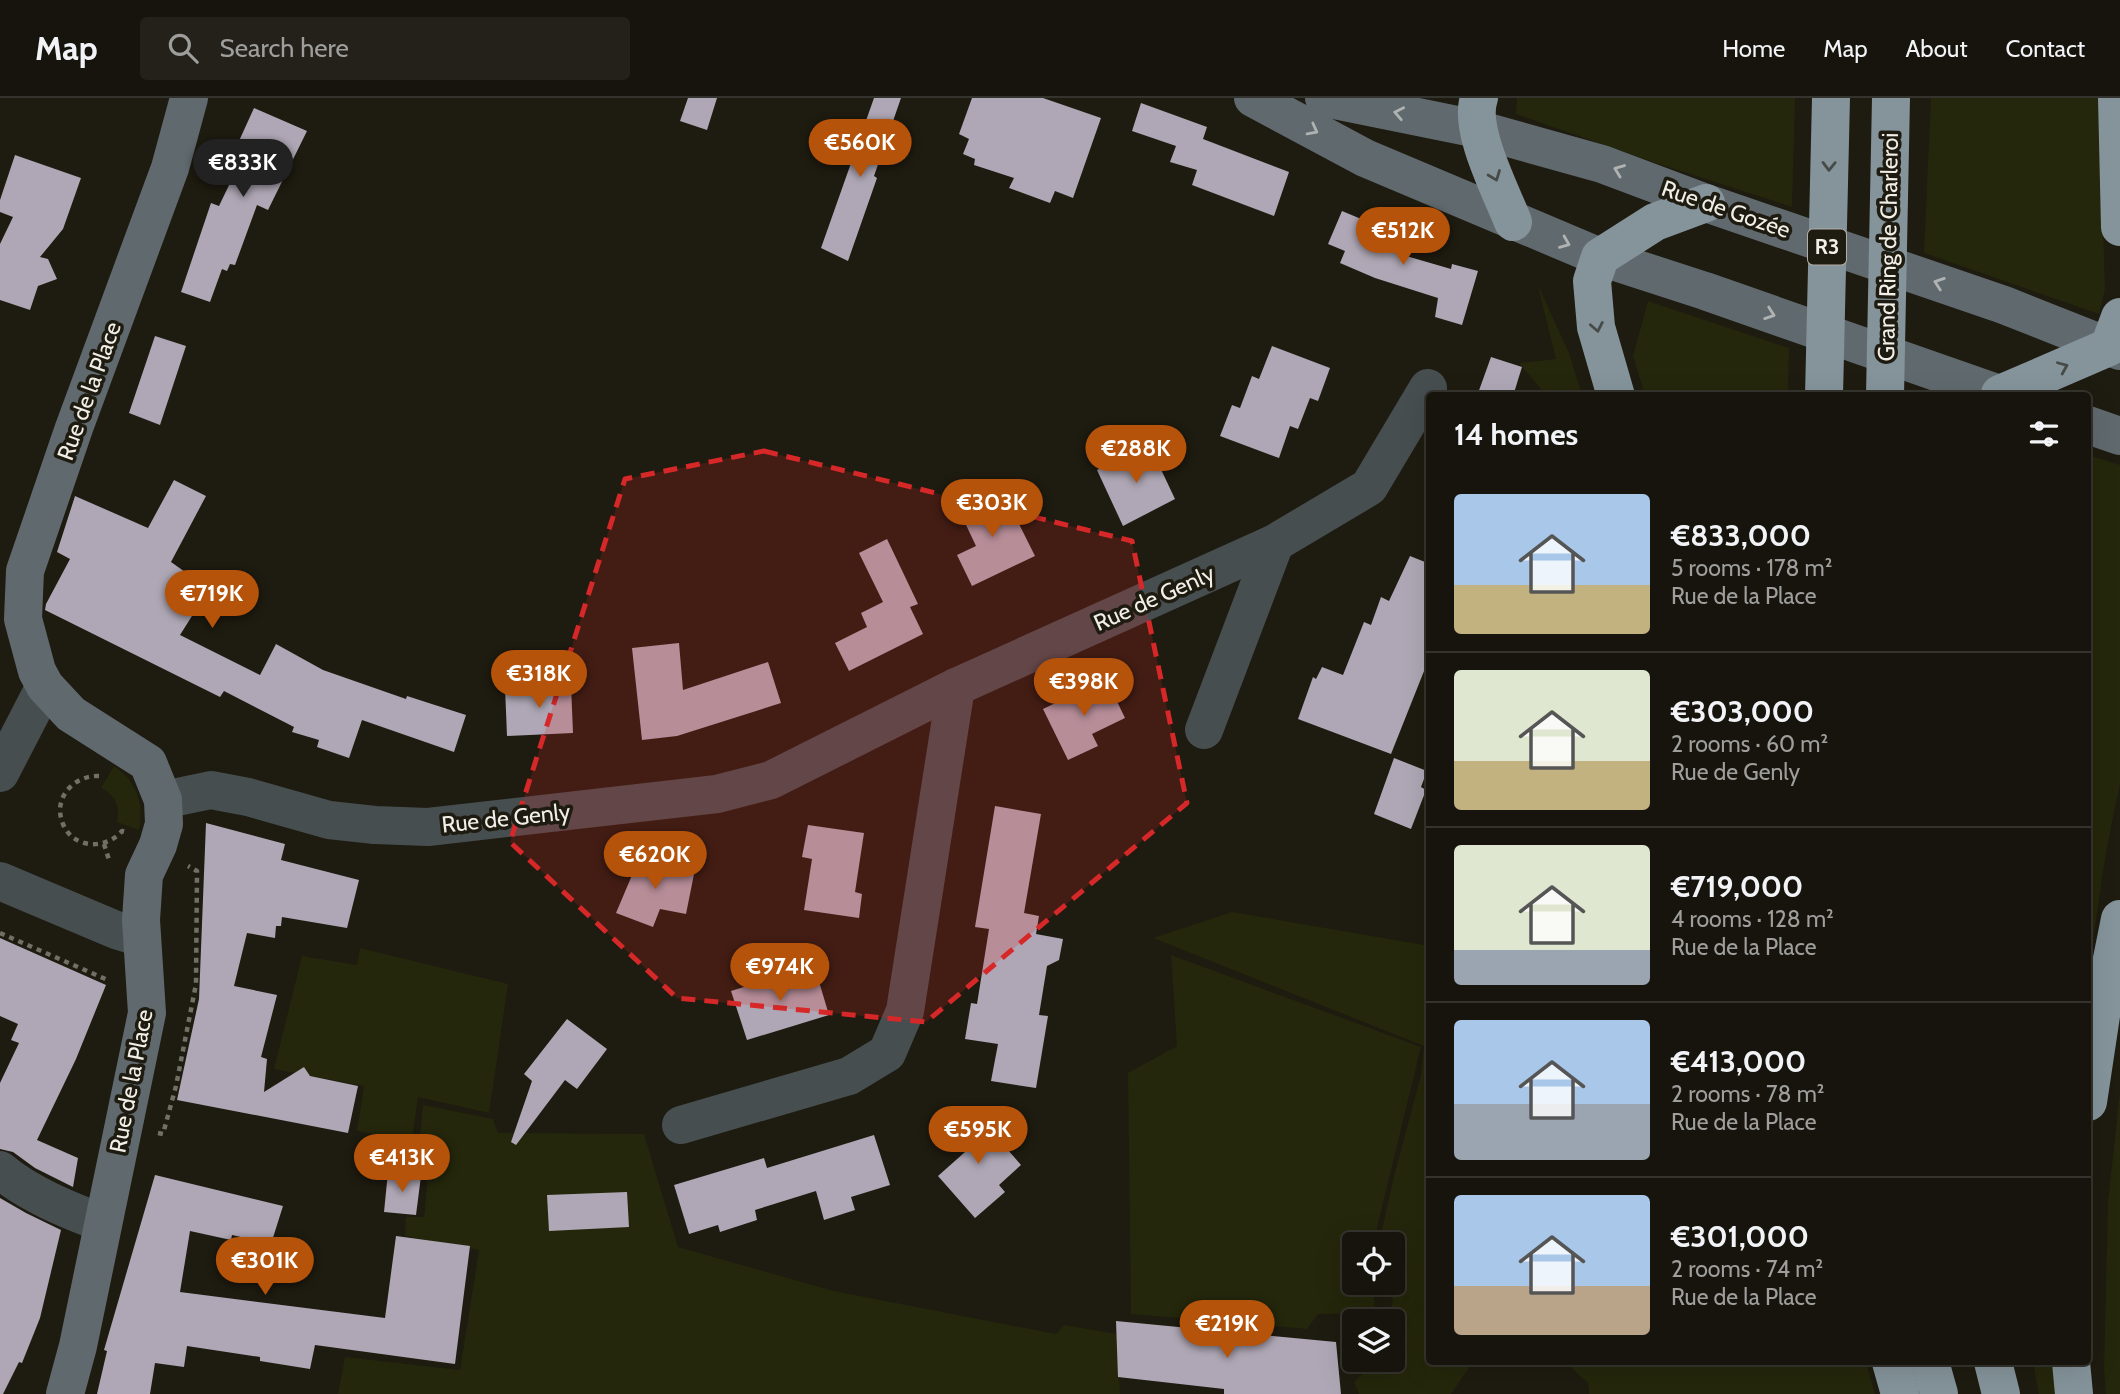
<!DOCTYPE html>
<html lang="en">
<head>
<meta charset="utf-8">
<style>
	:root { --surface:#16140c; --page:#23211a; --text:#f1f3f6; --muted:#9e9e9d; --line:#35332d; --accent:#b45309 }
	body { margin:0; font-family:Cabin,sans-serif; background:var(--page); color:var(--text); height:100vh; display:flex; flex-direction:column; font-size:26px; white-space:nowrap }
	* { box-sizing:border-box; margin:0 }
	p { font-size:23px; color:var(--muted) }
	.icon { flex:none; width:38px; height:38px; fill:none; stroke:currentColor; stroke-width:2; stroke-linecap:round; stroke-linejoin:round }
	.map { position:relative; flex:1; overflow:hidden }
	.drawer { position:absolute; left:1426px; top:294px; width:665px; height:973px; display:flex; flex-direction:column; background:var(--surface); border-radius:7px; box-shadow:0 7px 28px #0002,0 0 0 2px var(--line) }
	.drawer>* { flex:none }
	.tools { position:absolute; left:1342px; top:1134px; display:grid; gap:14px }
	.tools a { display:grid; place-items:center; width:63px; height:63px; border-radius:7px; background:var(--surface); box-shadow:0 7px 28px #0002,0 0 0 2px var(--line); font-size:35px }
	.price { position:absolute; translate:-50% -60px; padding:0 16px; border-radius:24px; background:var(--accent); color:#fff; font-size:23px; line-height:46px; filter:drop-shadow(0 2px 4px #0008) }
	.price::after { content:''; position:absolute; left:50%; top:42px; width:21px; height:16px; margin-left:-10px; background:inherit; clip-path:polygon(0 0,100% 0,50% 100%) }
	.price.current { background:#222; color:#fff }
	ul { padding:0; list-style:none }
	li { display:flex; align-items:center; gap:21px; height:175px; padding:0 28px }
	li+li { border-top:2px solid var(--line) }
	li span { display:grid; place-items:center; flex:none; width:196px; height:140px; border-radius:7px; color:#555 }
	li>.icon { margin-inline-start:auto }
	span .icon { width:84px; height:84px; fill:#fffc; stroke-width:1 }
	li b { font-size:30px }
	h2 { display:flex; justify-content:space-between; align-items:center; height:84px; padding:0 28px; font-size:30px }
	header { display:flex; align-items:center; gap:42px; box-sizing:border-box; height:98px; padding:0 35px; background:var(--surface); border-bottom:2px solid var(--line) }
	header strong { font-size:33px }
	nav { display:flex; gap:38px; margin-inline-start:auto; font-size:24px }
	.search { width:490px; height:63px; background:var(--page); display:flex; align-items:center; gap:18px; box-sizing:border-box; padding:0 24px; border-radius:7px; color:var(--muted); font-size:26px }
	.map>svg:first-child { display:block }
	.green { fill:#24270b }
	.building { fill:#afa7b5 }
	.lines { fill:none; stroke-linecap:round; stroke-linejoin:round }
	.path { stroke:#726f65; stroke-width:4.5; stroke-dasharray:5 5; stroke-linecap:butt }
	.street { stroke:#474e50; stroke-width:38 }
	.secondary { stroke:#606a6e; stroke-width:38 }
	.highway { stroke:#85949b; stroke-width:38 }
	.oneway { stroke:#b0b3b1 }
	.oneway2 { stroke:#474b48 }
	.marked { fill:#d62828; fill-opacity:0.2; stroke:#d62828; stroke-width:5; stroke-dasharray:14 9; stroke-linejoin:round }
	.labels { text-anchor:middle; stroke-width:7; stroke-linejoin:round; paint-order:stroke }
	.shield { fill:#1e1b10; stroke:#b2afa7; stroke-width:2 }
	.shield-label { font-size:21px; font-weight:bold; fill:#f1efe8 }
	.street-label { font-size:23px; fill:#f1efe8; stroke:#1e1b10 }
</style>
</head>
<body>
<header>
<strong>Map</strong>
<div class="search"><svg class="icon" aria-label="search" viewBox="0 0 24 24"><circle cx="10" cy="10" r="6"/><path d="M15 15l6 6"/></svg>Search here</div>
<nav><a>Home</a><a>Map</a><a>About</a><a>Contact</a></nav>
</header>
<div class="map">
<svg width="2120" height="1296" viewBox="0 0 2120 1296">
	<rect width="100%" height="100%" fill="#1e1b10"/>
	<g class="green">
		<polygon points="1517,0 1795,0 1792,109 1653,64 1516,16"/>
		<polygon points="1931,0 2099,0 2105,191 2099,216 1924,155"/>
		<polygon points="1537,185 1569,255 1582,297 1546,297 1519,265 1556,261"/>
		<polygon points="1648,203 1789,250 1788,297 1645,297 1633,258"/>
		<polygon points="2088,357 2120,367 2120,685 2106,754 2088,877"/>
		<path d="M114,668C136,683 145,705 139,732L117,724C121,708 115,697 101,690Z"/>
		<polygon points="1232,814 1430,848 1430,1264 1473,1264 1451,1296 1359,1296 1354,1284 1371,1268 1373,1262 1393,1262 1393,1223 1386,1223 1393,1203 1387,1185 1393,1185 1393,1146 1379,1146 1393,1082 1421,977 1424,948 1153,840"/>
		<polygon points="360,850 508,886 489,1015 418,999 412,1043 357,1033 364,988 274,971 302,858 357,867"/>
		<polygon points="1171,857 1421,949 1373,1146 1354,1146 1354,1185 1373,1185 1375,1215 1318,1216 1307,1231 1131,1216 1128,975 1177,948"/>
		<polygon points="2120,994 2120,1296 2106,1296 2104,1271 2108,1104"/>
		<polygon points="423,1007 493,1021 498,1035 644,1036 678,1149 834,1193 1056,1236 1064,1227 1117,1236 1120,1296 338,1296 345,1259 460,1272 479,1152 405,1138 406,1119 424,1119 428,1077 416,1075"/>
		<polygon points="1565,1264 1866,1264 1875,1296 1589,1296 1588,1285"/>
		<polygon points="2033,1264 2056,1264 2057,1296 2039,1296"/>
	</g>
	<g class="building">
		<polygon points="688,0 717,0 707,32 680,23"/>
		<polygon points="874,0 901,0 874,78 877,80 848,163 821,150"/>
		<polygon points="972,0 1043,0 1101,20 1073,100 1055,93 1050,105 1009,90 1014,80 974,67 975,61 963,56 969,41 959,36"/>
		<polygon points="1141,5 1207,29 1203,41 1289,74 1274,118 1192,87 1197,72 1170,64 1176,48 1132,33"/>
		<polygon points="254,10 307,33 268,112 257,107 235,167 230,166 227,173 222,171 210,204 181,194 211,105 219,108 243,58 234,54"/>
		<polygon points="15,57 81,80 63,131 40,159 48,161 57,181 38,188 30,212 0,202 0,146 13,119 0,114 0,102"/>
		<polygon points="1342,113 1378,128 1374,136 1400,146 1396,155 1451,171 1452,166 1478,173 1462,227 1435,219 1438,200 1375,180 1340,165 1345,153 1328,146"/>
		<polygon points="155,238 186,248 160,327 129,315"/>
		<polygon points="1272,248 1330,270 1318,303 1310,300 1298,331 1290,328 1279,360 1220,338 1232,307 1240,310 1252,278 1259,281"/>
		<polygon points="1491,259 1522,269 1513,298 1477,298"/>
		<polygon points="1149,346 1175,401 1123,428 1097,372"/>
		<polygon points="174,382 206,398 171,464 209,491 180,537 260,577 276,546 323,572 406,601 407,598 466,617 454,654 362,622 349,660 317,649 319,642 292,634 294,629 224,593 220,599 45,512 46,506 70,461 57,454 75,398 148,430"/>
		<polygon points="995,391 1004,411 1010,408 1035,458 972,488 957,457 976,448 958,410"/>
		<polygon points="887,441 918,506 910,509 923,536 849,573 835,545 867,529 861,515 883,504 859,455"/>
		<polygon points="1410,458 1430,466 1430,558 1391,656 1298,621 1313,579 1316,581 1322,569 1343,577 1364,524 1371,527 1381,499 1389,503"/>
		<polygon points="679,545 683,592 768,564 781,605 677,638 642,642 632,550"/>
		<polygon points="1106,581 1125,620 1092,636 1098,648 1068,662 1043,611"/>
		<polygon points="571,587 573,635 507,638 505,589"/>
		<polygon points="1394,660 1427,673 1421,689 1426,692 1411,731 1374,716"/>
		<polygon points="995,708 1041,716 1024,815 1039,818 1036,836 1063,841 1059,862 1047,868 1039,917 1048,918 1036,990 991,983 998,946 965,941 971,905 977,906 989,831 975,829"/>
		<polygon points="206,725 285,746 281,762 359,782 347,830 282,819 281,828 276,828 275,840 247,835 234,888 277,897 261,959 267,961 264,994 304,969 310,978 358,988 348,1035 177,1002 199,901"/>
		<polygon points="808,727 864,735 855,794 862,796 859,820 804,812 812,761 802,759"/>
		<polygon points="641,756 694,776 686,816 660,811 653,829 616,815"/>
		<polygon points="0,840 106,887 76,961 37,1042 78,1060 73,1089 35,1070 13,1054 0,1051 0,985 19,945 11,942 18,926 0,918"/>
		<polygon points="814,867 829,917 747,942 731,893"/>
		<polygon points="567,921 607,951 577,991 565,982 516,1047 511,1044 532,983 524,976"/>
		<polygon points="974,1013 1021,1067 999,1087 1005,1094 975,1120 938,1078 965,1054 949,1035"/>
		<polygon points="874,1037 890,1087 851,1099 855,1112 824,1122 816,1093 755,1112 757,1122 720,1134 718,1127 689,1136 674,1087 764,1060 767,1070"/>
		<polygon points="388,1074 421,1078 416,1117 384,1114"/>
		<polygon points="155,1077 283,1108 271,1146 232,1137 231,1142 190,1133 180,1194 385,1220 396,1138 470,1148 455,1266 315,1247 310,1271 260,1263 260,1259 187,1248 184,1269 155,1265 150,1296 97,1296 107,1253 104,1252"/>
		<polygon points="627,1094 629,1129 549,1133 547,1097"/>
		<polygon points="0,1100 26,1115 61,1132 40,1220 22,1265 19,1264 3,1296 0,1296"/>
		<polygon points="1116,1223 1336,1244 1341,1296 1224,1296 1224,1291 1118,1279"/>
	</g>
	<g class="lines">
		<g class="path">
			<path d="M99,678C74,677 52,700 63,726C73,751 106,752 122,733L126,734"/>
			<polyline points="104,746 110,765"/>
			<polyline points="0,835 110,883"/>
			<polyline points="158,1035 163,1036 176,988 196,886 197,773 188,768"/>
		</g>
		<g class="street">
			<polyline points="1204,632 1275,445"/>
			<polyline points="0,675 45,588"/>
			<polyline points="163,702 211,692 248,699 329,722 375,727 428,729 717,696 771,682 956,589 1275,445 1369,389 1428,290"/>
			<polyline points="0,783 116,832 142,840"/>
			<polyline points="681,1027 849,978 887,955 905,913 956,589"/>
			<path d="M0,1072C28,1096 68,1112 102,1125"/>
		</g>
		<g class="secondary">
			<polyline points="1253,0 1365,60 1600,159 1705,193 2005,298"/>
			<polyline points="1324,0 1477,31 1602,66 1706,105 2004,207 2120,253"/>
			<polyline points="2088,327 2120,338"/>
			<polyline points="65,1296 78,1248 147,915 141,822 144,777 158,747 164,726 163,702 148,665 71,616 45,588 37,573 23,521 25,473 74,330 170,70 189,0"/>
		</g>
		<g class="highway">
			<path d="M1479,0C1468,31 1501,93 1513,124"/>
			<polyline points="2117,0 2120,129"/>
			<polyline points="2000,296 2109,249 2120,219"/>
			<polyline points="1616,298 1596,229 1592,183 1600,159 1655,124 1706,105"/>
			<polyline points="1824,298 1831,0"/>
			<polyline points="1885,298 1891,0"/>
			<polyline points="2088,1004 2102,911 2120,821"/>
			<polyline points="1891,1264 1900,1296"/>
			<polyline points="1930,1264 1939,1296"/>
			<polyline points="1993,1264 2001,1296"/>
			<polyline points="2071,1264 2074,1296"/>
		</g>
	</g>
	<defs><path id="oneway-chevron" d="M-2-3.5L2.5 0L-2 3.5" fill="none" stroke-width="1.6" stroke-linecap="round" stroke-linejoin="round" transform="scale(1.75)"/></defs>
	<g class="oneway">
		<use href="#oneway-chevron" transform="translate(1399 15) rotate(-169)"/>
		<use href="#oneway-chevron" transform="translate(1313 32) rotate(28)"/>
		<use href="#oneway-chevron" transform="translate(1619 72) rotate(-159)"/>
		<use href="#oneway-chevron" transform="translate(1565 145) rotate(22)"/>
		<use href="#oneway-chevron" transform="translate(1939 185) rotate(-161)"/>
		<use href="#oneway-chevron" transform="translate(1770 216) rotate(19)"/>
	</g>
	<g class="oneway2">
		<use href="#oneway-chevron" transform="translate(1829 68) rotate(91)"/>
		<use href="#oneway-chevron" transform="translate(1495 78) rotate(69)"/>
		<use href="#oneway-chevron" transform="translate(1597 229) rotate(79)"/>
		<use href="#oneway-chevron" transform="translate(2063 269) rotate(-23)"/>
	</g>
	<path class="marked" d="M764,353L1132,443L1187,705L926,924L677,900L510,744L625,381Z"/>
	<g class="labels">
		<rect class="shield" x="1808" y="131.5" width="38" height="35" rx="5"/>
		<g class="shield-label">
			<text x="1827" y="156">R3</text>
		</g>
		<g class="street-label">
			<text transform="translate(1726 111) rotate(19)" y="8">Rue de Gozée</text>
			<text transform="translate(1888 149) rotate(-89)" y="8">Grand Ring de Charleroi</text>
			<text transform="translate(89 293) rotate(-70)" y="8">Rue de la Place</text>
			<text transform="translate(1154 500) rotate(-24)" y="8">Rue de Genly</text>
			<text transform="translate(506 720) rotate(-6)" y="8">Rue de Genly</text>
			<text transform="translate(131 983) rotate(-79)" y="8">Rue de la Place</text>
		</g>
	</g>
</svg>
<div class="tools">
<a><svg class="icon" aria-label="locate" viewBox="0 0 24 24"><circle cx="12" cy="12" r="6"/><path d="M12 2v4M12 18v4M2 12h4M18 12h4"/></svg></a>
<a><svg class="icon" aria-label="layers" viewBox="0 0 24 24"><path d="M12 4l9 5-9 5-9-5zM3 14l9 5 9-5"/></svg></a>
</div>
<b class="price" style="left:860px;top:81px">€560K</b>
<b class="price current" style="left:243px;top:101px">€833K</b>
<b class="price" style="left:1403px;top:169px">€512K</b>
<b class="price" style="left:1136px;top:387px">€288K</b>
<b class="price" style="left:992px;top:441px">€303K</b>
<b class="price" style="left:212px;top:532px">€719K</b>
<b class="price" style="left:539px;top:612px">€318K</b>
<b class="price" style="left:1084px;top:620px">€398K</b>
<b class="price" style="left:655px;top:793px">€620K</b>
<b class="price" style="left:780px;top:905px">€974K</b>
<b class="price" style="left:978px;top:1068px">€595K</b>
<b class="price" style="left:402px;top:1096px">€413K</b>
<b class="price" style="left:265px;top:1199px">€301K</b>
<b class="price" style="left:1227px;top:1262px">€219K</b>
<section class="drawer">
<h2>14 homes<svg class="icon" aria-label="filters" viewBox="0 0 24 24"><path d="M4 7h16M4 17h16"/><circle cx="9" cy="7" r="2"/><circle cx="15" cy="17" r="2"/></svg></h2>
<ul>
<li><span style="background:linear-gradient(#a9c7e8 65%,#c2b280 0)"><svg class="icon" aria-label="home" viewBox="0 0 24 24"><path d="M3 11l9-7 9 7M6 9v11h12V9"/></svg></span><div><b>€833,000</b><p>5 rooms · 178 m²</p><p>Rue de la Place</p></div></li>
<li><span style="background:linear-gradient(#dfe7d0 65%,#c2b280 0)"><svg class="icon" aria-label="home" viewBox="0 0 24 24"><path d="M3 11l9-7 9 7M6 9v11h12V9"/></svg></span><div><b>€303,000</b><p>2 rooms · 60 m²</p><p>Rue de Genly</p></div></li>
<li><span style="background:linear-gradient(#dfe7d0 75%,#9aa5b1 0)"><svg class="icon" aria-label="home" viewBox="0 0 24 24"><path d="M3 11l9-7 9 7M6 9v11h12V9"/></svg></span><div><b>€719,000</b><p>4 rooms · 128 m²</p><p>Rue de la Place</p></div></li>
<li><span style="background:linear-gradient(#a9c7e8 60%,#9aa5b1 0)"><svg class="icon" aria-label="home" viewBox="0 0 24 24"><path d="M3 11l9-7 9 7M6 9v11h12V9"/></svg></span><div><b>€413,000</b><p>2 rooms · 78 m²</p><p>Rue de la Place</p></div></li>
<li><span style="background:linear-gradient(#a9c7e8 65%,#b9a48a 0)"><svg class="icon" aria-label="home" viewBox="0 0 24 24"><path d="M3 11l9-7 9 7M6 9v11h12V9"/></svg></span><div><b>€301,000</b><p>2 rooms · 74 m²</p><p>Rue de la Place</p></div></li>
</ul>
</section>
</div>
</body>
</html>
